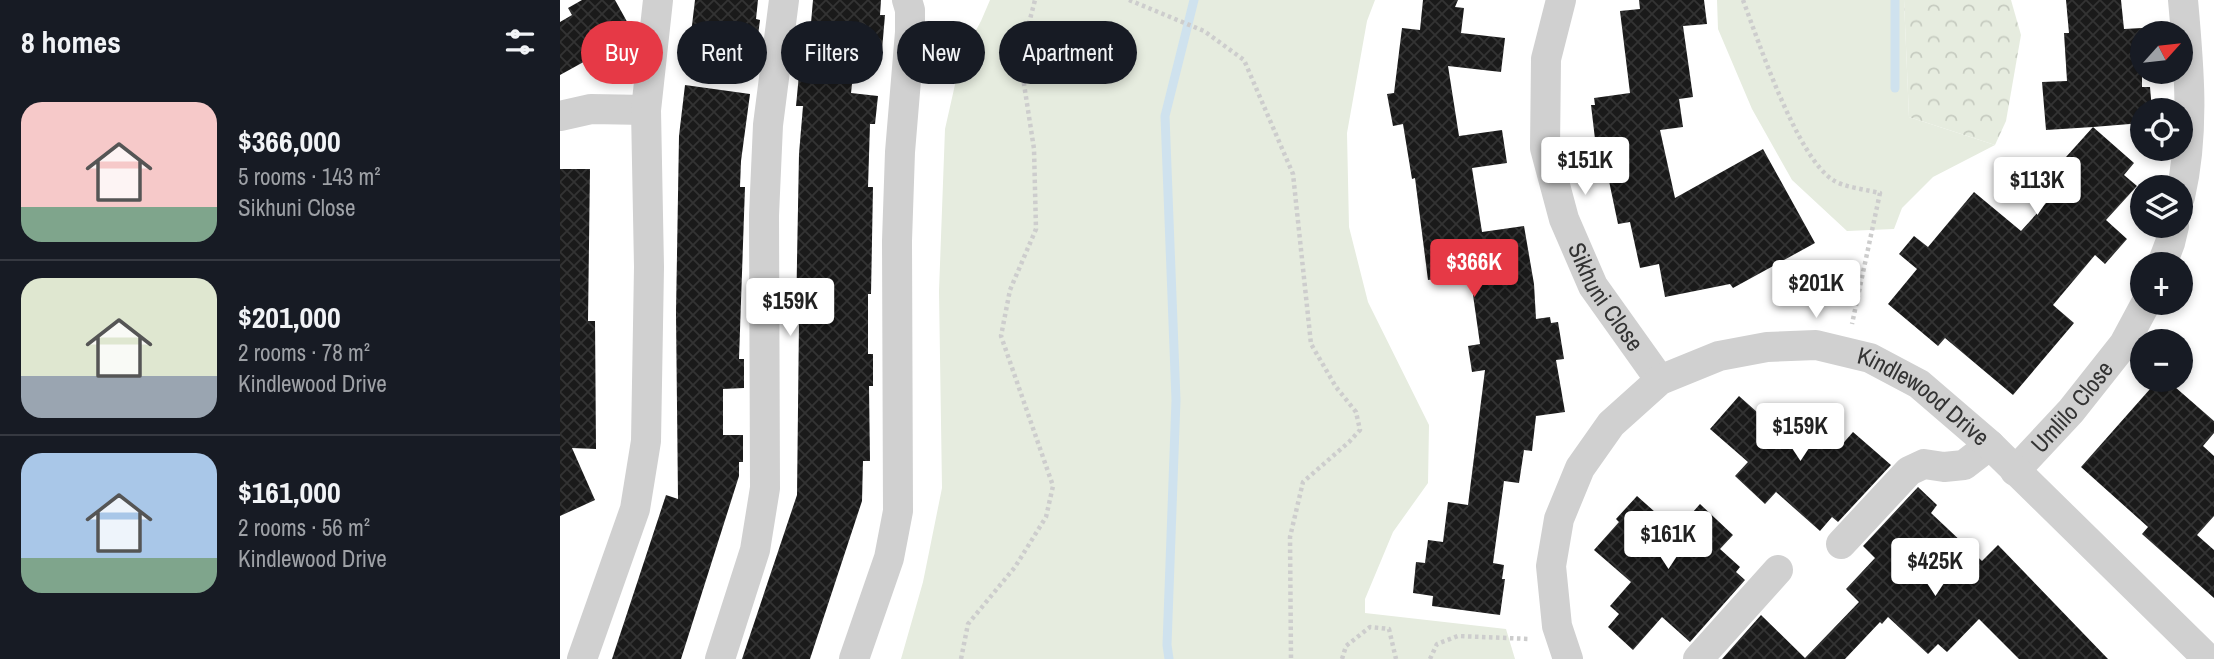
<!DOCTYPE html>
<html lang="en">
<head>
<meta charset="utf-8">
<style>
	:root { --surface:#171b24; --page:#20242c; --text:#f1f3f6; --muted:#9ea1a6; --line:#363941; --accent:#e63946 }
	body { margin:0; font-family:"Archivo Narrow",sans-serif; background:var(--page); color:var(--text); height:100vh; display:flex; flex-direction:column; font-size:26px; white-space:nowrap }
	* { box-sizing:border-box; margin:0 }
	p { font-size:23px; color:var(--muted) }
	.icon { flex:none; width:38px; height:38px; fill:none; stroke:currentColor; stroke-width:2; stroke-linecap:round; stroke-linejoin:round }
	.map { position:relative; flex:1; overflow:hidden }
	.sheet { display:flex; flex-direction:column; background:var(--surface); width:560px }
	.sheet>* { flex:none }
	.guide { position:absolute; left:21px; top:21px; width:665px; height:63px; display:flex; gap:14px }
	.needle { width:46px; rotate:63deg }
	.buttons { position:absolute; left:1570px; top:21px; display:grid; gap:14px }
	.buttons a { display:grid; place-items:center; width:63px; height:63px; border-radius:50%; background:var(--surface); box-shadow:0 4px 10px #0003; font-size:35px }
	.price { position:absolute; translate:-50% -60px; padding:0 16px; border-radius:7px; background:#fff; color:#222; font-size:23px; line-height:46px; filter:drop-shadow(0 2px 4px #0008) }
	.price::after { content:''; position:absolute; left:50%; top:42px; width:21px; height:16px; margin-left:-10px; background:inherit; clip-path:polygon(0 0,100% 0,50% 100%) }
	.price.selected { background:var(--accent); color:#fff }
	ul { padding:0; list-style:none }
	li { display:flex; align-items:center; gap:21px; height:175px; padding:0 21px }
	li+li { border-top:2px solid var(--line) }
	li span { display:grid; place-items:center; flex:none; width:196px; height:140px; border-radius:21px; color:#555 }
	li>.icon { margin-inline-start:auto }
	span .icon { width:84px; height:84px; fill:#fffc; stroke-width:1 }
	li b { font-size:30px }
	h2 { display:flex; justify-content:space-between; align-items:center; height:84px; padding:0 21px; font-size:30px }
	.pill { padding:0 24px; border-radius:32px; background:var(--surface); box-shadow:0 4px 10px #0003; font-size:24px; line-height:63px }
	.pill.selected { background:var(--accent); color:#fff }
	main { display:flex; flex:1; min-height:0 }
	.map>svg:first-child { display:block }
	.grass { fill:#e6ecdf }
	.forest { fill:url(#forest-crowns) }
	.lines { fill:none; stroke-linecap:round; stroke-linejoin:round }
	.stream { stroke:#cfe2ee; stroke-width:9 }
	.building { fill:url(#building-cross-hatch) }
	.path { stroke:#cdcdcd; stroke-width:4.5; stroke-dasharray:3.5 3.5; stroke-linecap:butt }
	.street { stroke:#d0d0d0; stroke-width:30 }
	.labels { text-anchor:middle; stroke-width:7; stroke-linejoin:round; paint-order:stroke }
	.street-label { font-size:24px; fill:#333; stroke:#fff }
</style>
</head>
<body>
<main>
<section class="sheet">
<h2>8 homes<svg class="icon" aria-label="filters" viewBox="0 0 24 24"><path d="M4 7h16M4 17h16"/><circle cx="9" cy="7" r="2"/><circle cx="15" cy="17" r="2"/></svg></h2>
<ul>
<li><span style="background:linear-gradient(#f6c9c9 75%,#7fa58c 0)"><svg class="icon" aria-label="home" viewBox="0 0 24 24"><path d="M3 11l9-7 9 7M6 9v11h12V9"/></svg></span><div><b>$366,000</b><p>5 rooms · 143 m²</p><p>Sikhuni Close</p></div></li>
<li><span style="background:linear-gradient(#dfe7d0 70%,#9aa5b1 0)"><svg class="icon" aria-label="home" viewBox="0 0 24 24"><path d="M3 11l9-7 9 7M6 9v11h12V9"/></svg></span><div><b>$201,000</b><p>2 rooms · 78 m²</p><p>Kindlewood Drive</p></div></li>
<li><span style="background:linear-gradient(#a9c7e8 75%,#7fa58c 0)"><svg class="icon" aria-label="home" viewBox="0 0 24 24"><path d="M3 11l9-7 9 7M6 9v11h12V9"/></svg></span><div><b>$161,000</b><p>2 rooms · 56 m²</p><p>Kindlewood Drive</p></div></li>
</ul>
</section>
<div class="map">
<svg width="1654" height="659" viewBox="0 0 1654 659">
	<defs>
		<pattern id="forest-crowns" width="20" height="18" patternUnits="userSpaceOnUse" patternTransform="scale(1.75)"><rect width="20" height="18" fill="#e6ecdf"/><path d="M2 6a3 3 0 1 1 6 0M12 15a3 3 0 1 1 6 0" fill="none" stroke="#c6cbc0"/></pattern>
		<pattern id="building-cross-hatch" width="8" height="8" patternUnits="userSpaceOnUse" patternTransform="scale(1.75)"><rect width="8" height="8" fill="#1a1a1a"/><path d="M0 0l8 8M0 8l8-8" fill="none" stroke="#333"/></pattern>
	</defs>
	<rect width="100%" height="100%" fill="#fff"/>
	<g class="grass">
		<polygon points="430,0 815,0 807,21 787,133 789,227 808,302 869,425 868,483 833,532 805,599 805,613 946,629 955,659 341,659 363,582 382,488 379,291 385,129 401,58 421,21"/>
		<polygon points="1157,0 1344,0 1349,117 1435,145 1373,177 1342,208 1334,229 1287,231 1232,180 1192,109 1158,29"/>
	</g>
	<polygon class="forest" points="1344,0 1451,0 1461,35 1446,121 1435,145 1349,117"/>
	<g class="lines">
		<g class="stream">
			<polyline points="1335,0 1335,88"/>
			<polyline points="609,659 607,645 616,400 605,116 634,0"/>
		</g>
	</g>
	<g class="building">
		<polygon points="22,0 55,0 75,36 59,34 58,43 0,75 0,22 12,15 8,8"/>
		<polygon points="135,0 198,0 196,19 200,20 196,50 130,42"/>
		<polygon points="253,0 321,0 320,15 325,15 322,50 296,48 291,93 318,96 315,124 310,124 308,187 313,187 311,294 308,294 308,354 313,354 313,386 309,386 310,461 303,461 302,501 250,659 182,659 237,495 239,321 236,321 237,261 239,154 243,106 236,106 244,22 251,23"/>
		<polygon points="863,0 898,0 895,7 904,8 901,33 945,38 941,72 888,66 899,136 942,130 947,163 912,168 922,232 964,226 974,284 976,319 990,317 991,323 998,322 1004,359 996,360 1005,412 976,416 972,451 964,450 959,483 944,481 933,563 944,565 942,579 945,579 940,615 872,606 873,596 853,593 856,562 865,563 868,540 883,542 888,502 908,505 925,370 912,372 908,346 920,344 910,274 868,280 855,178 852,179 843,124 833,126 827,94 834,93 842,28 860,30"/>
		<polygon points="1079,0 1144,0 1147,24 1123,26 1133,97 1119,99 1123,127 1100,130 1115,198 1203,149 1255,243 1173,288 1170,284 1105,297 1099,264 1080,268 1070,222 1058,224 1040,138 1035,139 1031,105 1035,105 1034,98 1070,93 1060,11 1080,9"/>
		<polygon points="1506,0 1561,0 1564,29 1582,28 1582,87 1590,87 1592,110 1582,110 1582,123 1533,127 1574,163 1564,175 1577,186 1546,220 1567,239 1545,264 1535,255 1493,305 1514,323 1453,395 1385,338 1378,346 1328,304 1357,269 1339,254 1354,236 1368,247 1414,192 1461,231 1518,168 1506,157 1533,127 1486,130 1482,82 1507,81 1504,33 1509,33"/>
		<polygon points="125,85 190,94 181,161 180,187 185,187 179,359 184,359 184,388 163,389 163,435 183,435 183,462 179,462 179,476 121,659 52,659 106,495 118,499 116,313 119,136"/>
		<polygon points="0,169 30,169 28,321 35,321 36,449 12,448 35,500 0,516"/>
		<polygon points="1598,380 1607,380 1654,421 1654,433 1643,446 1654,456 1654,516 1637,535 1654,550 1654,598 1582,534 1588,527 1521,467"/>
		<polygon points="1179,396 1216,429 1233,410 1278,449 1293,432 1331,465 1278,522 1272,517 1260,531 1216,492 1205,504 1175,476 1188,462 1150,429"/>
		<polygon points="1358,487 1377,505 1371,513 1422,561 1438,545 1548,659 1459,659 1419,619 1387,652 1378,644 1368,654 1328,617 1322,624 1320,622 1285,659 1162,659 1201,615 1245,658 1299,602 1286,589 1315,558 1303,546"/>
		<polygon points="1077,496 1104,520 1105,518 1118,529 1140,504 1173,535 1160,549 1180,567 1176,572 1185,580 1130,642 1102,617 1073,650 1048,627 1059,614 1050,606 1071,582 1034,550 1059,522 1056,519"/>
	</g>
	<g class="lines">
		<g class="path">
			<polyline points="569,0 644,31 684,60 733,174 751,344 776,387 796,412 800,430 789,442 743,482 730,537 731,659"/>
			<path d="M1183,0C1199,43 1237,157 1273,180C1283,187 1308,190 1320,193L1292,324"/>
			<polyline points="401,659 408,624 455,567 486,517 493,486 441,336 450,290 476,229 474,149 460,58 475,0"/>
			<polyline points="782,659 786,646 810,627 829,629 836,659"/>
			<polyline points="870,659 877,644 898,636 970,639"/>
		</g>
		<g class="street">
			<path id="s1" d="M1001,0L986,59L985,148L1004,219L1033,286L1100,380"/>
			<polyline points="0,116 31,109 86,110"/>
			<path d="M1620,197C1635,132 1629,66 1623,0"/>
			<polyline points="1602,264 1610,243 1614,226"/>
			<path id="s2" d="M1455,471L1511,411L1564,344L1586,303"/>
			<polyline points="1281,544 1349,471 1364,464 1384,467 1404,465 1430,445"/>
			<polyline points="22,659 75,509 86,441 89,267 86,110 98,0"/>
			<polyline points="160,659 195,550 205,488 204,215 208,125 224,0"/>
			<polyline points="294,659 329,558 338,511 337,241 340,152 350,32 350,10 347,0"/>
			<path id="s3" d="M1008,659L997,626L991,566L999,519L1020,468L1051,424L1100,380L1159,356L1207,347L1256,345L1310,358L1359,384L1430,445L1648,659"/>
			<polyline points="1138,659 1218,570"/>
		</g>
	</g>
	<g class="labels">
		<g class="street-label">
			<text dy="8" stroke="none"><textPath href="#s1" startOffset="312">Sikhuni Close</textPath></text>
			<text dy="8" stroke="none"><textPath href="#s3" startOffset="600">Kindlewood Drive</textPath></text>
			<text dy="8" stroke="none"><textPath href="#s2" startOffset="86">Umlilo Close</textPath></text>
		</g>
	</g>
</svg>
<div class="buttons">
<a><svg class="needle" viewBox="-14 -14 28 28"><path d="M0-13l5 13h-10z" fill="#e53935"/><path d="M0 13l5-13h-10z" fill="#9ea1a6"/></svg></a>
<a><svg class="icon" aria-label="locate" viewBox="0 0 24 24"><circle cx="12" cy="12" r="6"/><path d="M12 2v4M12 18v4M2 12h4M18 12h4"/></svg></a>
<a><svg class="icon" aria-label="layers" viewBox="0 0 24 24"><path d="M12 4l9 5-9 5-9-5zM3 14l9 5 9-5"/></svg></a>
<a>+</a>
<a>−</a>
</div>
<b class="price" style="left:1025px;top:197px">$151K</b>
<b class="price" style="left:1477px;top:217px">$113K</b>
<b class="price selected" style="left:914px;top:299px">$366K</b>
<b class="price" style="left:1256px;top:320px">$201K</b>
<b class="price" style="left:230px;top:338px">$159K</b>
<b class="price" style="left:1240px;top:463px">$159K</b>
<b class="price" style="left:1108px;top:571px">$161K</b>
<b class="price" style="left:1375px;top:598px">$425K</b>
<div class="guide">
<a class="pill selected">Buy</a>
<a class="pill">Rent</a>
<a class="pill">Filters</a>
<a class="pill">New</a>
<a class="pill">Apartment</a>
</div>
</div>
</main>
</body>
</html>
